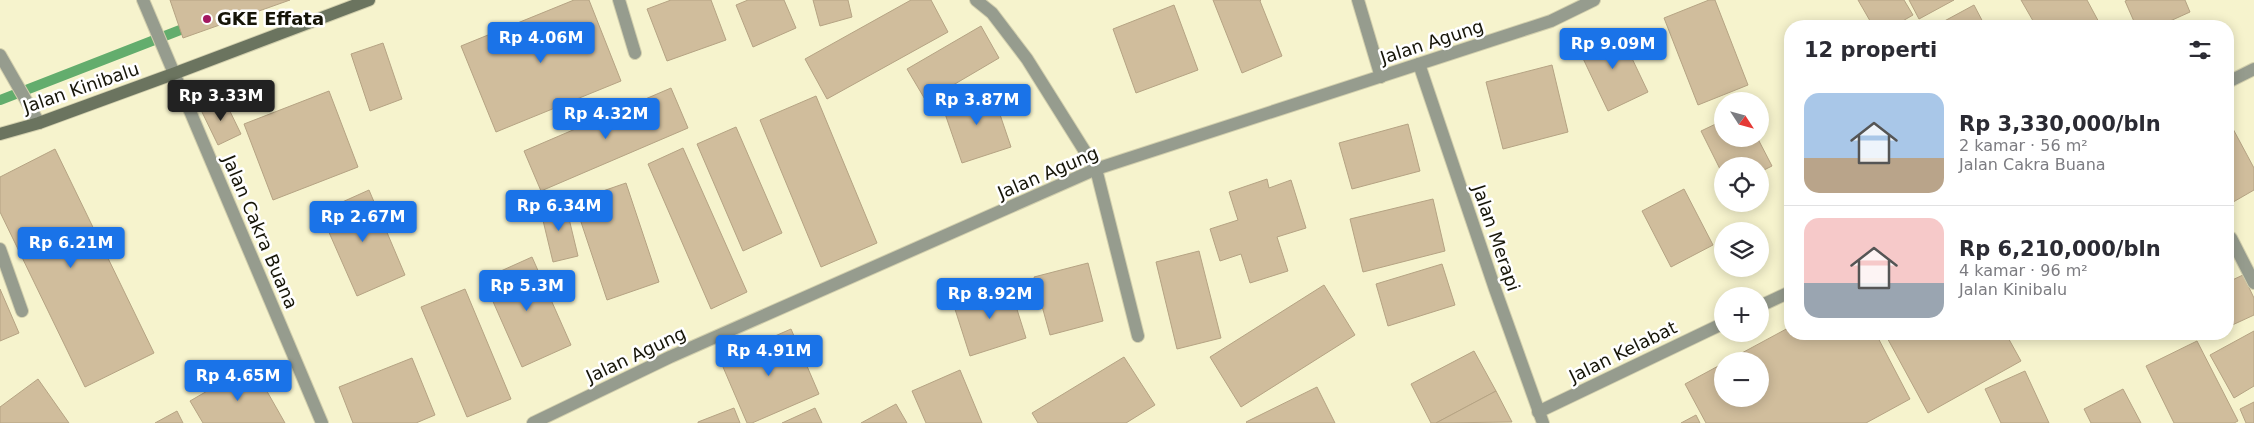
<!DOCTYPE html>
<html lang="id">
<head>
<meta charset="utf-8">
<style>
	:root { --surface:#fff; --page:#f7f7f7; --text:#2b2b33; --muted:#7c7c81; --line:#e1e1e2; --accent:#1a73e8 }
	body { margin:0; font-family:"DejaVu Sans",sans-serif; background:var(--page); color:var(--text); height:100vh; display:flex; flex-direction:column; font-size:19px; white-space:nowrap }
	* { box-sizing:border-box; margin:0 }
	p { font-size:16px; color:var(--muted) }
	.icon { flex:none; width:28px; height:28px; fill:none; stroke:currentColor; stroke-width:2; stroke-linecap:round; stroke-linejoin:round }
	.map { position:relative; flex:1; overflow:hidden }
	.drawer { position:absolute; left:1784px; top:20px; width:450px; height:320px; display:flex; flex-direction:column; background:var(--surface); border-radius:20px; box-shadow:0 2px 12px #0003 }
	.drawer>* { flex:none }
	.needle { width:32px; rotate:126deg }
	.controls { position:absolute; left:1714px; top:92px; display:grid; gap:10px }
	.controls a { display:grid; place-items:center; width:55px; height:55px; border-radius:50%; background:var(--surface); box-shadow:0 2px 12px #0003; font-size:25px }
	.price { position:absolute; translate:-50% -42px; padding:0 11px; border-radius:5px; background:var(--accent); color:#fff; font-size:16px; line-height:32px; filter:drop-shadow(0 1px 2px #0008) }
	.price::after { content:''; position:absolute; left:50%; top:30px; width:15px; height:11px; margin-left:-8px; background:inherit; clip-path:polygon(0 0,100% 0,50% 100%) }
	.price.selected { background:#222; color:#fff }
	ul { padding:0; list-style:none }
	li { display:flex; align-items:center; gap:15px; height:125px; padding:0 20px }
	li+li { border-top:1px solid var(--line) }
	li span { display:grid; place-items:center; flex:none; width:140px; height:100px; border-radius:15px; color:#555 }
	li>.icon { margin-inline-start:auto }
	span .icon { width:60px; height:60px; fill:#fffc; stroke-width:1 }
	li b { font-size:21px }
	h2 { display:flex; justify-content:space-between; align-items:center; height:60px; padding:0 20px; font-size:21px }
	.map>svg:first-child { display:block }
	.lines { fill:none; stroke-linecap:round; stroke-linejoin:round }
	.stream { stroke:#63ad6d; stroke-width:10 }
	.building { fill:#d0bd9c; stroke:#b5a383 }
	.street-casing { stroke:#d2cfad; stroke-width:14 }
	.secondary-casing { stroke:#d2cfad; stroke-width:14 }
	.street { stroke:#969c8e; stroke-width:12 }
	.secondary { stroke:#6b745f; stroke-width:12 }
	.poi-dot { fill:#a31861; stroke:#fff; stroke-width:2 }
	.labels { text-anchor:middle; stroke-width:5; stroke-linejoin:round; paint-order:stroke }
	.poi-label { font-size:18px; font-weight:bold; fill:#161508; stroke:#fff; text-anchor:start }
	.street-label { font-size:18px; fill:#161508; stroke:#fff }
</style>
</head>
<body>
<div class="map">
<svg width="2254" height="423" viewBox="0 0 2254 423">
	<rect width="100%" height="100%" fill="#f6f3cd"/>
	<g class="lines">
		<polyline class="stream" points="0,100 193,25"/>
	</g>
	<g class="building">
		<polygon points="170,0 290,0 183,38"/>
		<polygon points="574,0 589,0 621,81 496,132 461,46"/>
		<polygon points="671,0 711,0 726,40 667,61 647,9"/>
		<polygon points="748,0 784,0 796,28 753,47 736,5"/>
		<polygon points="813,0 848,0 852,17 820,26"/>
		<polygon points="911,0 931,0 948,32 827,99 805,59"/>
		<polygon points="1213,0 1261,0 1260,1 1282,56 1242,73"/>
		<polygon points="1709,0 1715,0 1748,85 1698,105 1664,18"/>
		<polygon points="1858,0 1904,0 1913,15 1894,26 1873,26"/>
		<polygon points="1909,0 1954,0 1919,19"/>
		<polygon points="2021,0 2087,0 2101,26 2036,26"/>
		<polygon points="2128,0 2185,0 2190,12 2159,26 2136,26 2125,1"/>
		<polygon points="1174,5 1198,70 1136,93 1113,29"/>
		<polygon points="1974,5 1985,26 1937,26 1937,25"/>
		<polygon points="981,26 999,58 926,101 907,69"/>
		<polygon points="1618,29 1648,92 1608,111 1578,48"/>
		<polygon points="383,43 402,99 370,111 351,54"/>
		<polygon points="1552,65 1568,132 1503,149 1486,82"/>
		<polygon points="671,88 688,128 541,191 524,151"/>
		<polygon points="991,88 1011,147 962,163 942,105"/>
		<polygon points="329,91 358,167 273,200 244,124"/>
		<polygon points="816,96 877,243 821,267 760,120"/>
		<polygon points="224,99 241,134 218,145 201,110"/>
		<polygon points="1722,121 1722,139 1758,139 1772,166 1760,172 1760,166 1722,166 1722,173 1701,131"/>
		<polygon points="1408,124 1420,171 1352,189 1339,143"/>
		<polygon points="736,127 782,233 743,251 697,144"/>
		<polygon points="2232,127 2254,168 2254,190 2228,205 2228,130"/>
		<polygon points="683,148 747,292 711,309 648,164"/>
		<polygon points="55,149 154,353 85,387 0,212 0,177"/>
		<polygon points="1267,179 1269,188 1291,180 1306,228 1277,237 1288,271 1250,283 1241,254 1220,261 1210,229 1238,220 1229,192"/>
		<polygon points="626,183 659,282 607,300 574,201"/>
		<polygon points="1684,189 1713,245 1671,267 1642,211"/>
		<polygon points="369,190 405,275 357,296 320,212"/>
		<polygon points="1433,199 1445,251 1363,272 1350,219"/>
		<polygon points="565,202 578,256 553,262 540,208"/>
		<polygon points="1199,251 1221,338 1177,349 1156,262"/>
		<polygon points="532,257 571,345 522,367 483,279"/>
		<polygon points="1088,263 1103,321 1050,335 1034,277"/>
		<polygon points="1442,264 1455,305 1388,326 1376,284"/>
		<polygon points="2243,275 2254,298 2254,315 2228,327 2228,282"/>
		<polygon points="1009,284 1026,338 970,356 953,303"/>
		<polygon points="1324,285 1355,335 1241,407 1210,357"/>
		<polygon points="0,289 19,333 0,341"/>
		<polygon points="465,289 511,399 467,417 421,307"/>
		<polygon points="1790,327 1790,334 1876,334 1910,399 1866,423 1706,423 1685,384 1722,364 1722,399 1760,399 1760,361 1727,361"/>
		<polygon points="791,329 819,394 752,423 747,423 720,360"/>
		<polygon points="2254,331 2254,386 2234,398 2210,355"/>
		<polygon points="1885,334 2006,334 2021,361 1928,413"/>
		<polygon points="2197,341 2238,421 2234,423 2174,423 2146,366"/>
		<polygon points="1474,351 1496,391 1436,423 1431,423 1411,384"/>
		<polygon points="1124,357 1155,405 1126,423 1038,423 1032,413"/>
		<polygon points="412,358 435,415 416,423 353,423 339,387"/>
		<polygon points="252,365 285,423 203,423 190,401"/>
		<polygon points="960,370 982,423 926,423 912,391"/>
		<polygon points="2025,371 2049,423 2001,423 1985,389"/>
		<polygon points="38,379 69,423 0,423 0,407"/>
		<polygon points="1317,387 1335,423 1247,423 1246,422"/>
		<polygon points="2123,389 2141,423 2091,423 2084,409"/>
		<polygon points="1496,391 1512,422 1436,423"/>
		<polygon points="2254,402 2254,423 2246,423 2240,409"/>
		<polygon points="896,404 907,423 861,423"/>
		<polygon points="734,408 740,423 698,423 698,422"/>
		<polygon points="815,408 822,423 782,423"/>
		<polygon points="177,411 183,423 155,423"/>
		<polygon points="1696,415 1700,423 1681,423"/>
	</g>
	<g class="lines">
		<g class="street-casing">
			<g id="street">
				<polyline points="143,0 322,423"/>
				<polyline points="619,0 635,53"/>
				<polyline points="976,0 992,13 1027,59 1096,169 1138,336"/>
				<polyline points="1358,0 1381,77"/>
				<polyline points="0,55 39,123"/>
				<polyline points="1419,64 1495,289 1543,423"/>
				<polyline points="2228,82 2254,69"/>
				<polyline points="2231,238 2254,283"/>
				<polyline points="0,249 22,311"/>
				<polyline points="1760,306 1790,292"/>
				<polyline points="1538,412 1722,324"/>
				<polyline points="533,423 670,357 1096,169 1551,21 1594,0"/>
			</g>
		</g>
		<g class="secondary-casing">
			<polyline id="secondary" points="0,134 39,123 173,74 369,0"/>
		</g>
		<use href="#street" class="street"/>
		<use href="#secondary" class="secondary"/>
	</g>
	<circle class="poi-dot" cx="207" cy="19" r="5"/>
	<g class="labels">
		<g class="poi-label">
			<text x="217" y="25">GKE Effata</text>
		</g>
		<g class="street-label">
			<text transform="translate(1432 42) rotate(-18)" y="6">Jalan Agung</text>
			<text transform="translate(81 88) rotate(-19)" y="6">Jalan Kinibalu</text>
			<text transform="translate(1048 173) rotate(-23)" y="6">Jalan Agung</text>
			<text transform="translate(260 232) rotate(67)" y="6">Jalan Cakra Buana</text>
			<text transform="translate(1496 238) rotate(71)" y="6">Jalan Merapi</text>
			<text transform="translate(1623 352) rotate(-26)" y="6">Jalan Kelabat</text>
			<text transform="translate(636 355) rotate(-25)" y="6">Jalan Agung</text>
		</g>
	</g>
</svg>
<div class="controls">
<a><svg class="needle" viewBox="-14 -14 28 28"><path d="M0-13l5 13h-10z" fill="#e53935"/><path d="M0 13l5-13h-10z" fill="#7c7c81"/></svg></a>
<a><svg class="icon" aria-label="locate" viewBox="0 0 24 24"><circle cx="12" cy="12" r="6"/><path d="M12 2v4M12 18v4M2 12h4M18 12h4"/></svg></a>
<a><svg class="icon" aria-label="layers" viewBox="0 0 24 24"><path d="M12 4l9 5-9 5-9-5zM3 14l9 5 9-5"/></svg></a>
<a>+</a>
<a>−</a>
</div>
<b class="price" style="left:541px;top:64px">Rp 4.06M</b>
<b class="price" style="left:1613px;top:70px">Rp 9.09M</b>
<b class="price selected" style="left:221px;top:122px">Rp 3.33M</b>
<b class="price" style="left:977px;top:126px">Rp 3.87M</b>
<b class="price" style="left:606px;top:140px">Rp 4.32M</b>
<b class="price" style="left:559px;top:232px">Rp 6.34M</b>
<b class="price" style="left:363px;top:243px">Rp 2.67M</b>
<b class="price" style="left:71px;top:269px">Rp 6.21M</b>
<b class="price" style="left:527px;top:312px">Rp 5.3M</b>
<b class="price" style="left:990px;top:320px">Rp 8.92M</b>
<b class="price" style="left:769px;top:377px">Rp 4.91M</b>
<b class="price" style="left:238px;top:402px">Rp 4.65M</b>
<section class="drawer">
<h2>12 properti<svg class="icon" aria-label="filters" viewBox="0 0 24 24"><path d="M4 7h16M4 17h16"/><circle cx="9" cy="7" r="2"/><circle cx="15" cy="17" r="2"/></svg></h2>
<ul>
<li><span style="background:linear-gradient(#a9c7e8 65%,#b9a48a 0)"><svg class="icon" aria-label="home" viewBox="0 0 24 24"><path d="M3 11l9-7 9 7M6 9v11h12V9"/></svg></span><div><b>Rp 3,330,000/bln</b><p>2 kamar · 56 m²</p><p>Jalan Cakra Buana</p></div></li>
<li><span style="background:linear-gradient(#f6c9c9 65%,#9aa5b1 0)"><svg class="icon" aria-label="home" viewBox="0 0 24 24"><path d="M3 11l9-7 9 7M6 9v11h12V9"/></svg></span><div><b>Rp 6,210,000/bln</b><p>4 kamar · 96 m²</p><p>Jalan Kinibalu</p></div></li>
</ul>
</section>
</div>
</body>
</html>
